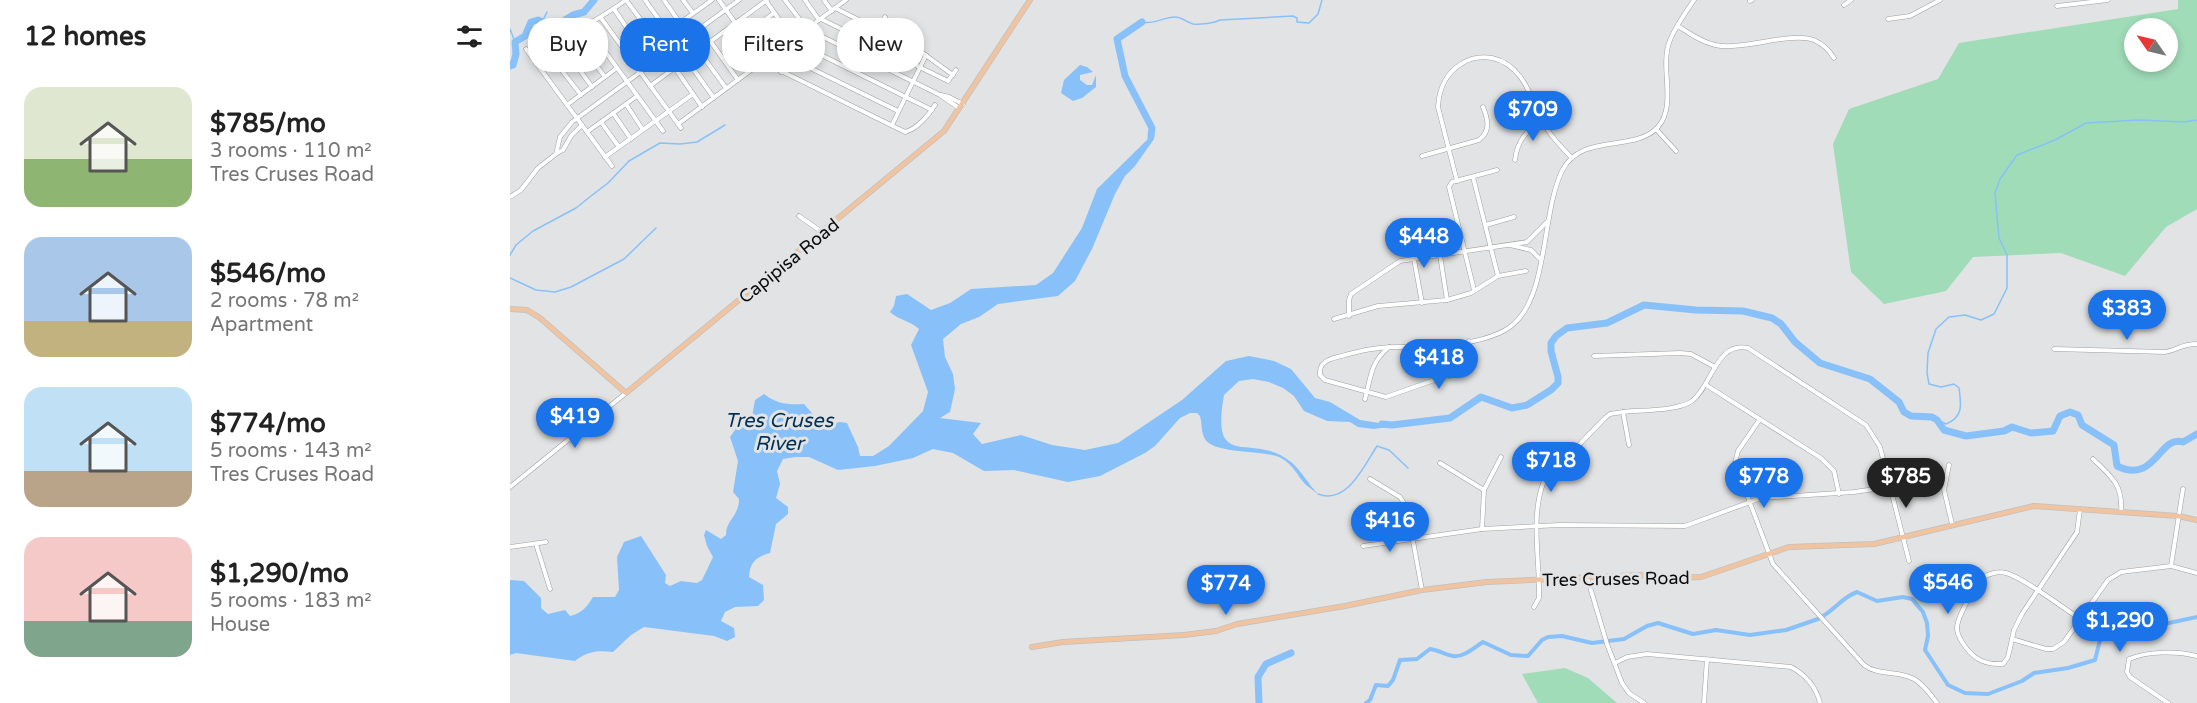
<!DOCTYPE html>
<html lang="en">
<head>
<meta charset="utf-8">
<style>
	:root { --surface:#fff; --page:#f2f2f2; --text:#222; --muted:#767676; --accent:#1a73e8 }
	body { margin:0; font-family:"Varela Round",sans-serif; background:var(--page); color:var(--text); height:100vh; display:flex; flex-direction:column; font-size:22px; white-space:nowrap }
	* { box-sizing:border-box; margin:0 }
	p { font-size:20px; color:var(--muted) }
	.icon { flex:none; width:33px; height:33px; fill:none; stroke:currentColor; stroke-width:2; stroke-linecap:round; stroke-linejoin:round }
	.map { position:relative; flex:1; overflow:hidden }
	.drawer { display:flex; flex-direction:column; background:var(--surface); width:510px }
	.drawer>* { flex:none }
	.banner { position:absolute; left:18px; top:18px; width:570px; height:54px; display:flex; gap:12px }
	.needle { width:39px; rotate:304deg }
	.buttons { position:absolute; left:1614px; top:18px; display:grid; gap:12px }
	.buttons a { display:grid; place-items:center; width:54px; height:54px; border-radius:50%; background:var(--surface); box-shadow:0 3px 9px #0003; font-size:30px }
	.price { position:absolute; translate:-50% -51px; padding:0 14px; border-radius:21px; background:var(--accent); color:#fff; font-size:20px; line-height:39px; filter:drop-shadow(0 2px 3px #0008) }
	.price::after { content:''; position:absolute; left:50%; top:36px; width:18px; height:14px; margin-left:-9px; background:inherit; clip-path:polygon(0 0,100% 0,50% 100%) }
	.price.on { background:#222; color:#fff }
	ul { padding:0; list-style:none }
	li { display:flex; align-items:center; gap:18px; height:150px; padding:0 24px }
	li span { display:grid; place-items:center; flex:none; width:168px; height:120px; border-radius:18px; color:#555 }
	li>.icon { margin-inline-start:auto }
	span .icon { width:72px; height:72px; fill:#fffc; stroke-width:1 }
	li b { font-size:26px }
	h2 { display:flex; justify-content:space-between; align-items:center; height:72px; padding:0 24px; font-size:26px }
	.pill { padding:0 21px; border-radius:24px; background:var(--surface); box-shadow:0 3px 9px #0003; font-size:21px; line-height:54px }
	.pill.on { background:var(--accent); color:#fff }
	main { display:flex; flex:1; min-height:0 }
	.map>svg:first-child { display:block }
	.green { fill:#a0dcb8; fill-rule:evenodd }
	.water { fill:#88c1fa }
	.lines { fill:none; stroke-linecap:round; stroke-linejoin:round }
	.stream { stroke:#88c1fa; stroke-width:1.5 }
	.canal { stroke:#88c1fa; stroke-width:4 }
	.river { stroke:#88c1fa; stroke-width:7 }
	.minor-casing { stroke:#9ea0a1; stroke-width:5 }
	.major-casing { stroke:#c0c0c0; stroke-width:6 }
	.minor { stroke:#fff; stroke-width:4 }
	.major { stroke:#f1c4a1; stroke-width:4.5 }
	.labels { text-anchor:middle; stroke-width:6; stroke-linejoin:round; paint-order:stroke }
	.street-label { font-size:18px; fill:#0c0c0d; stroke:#e2e3e4 }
	.water-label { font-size:20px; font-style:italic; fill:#032f52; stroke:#e2e3e4 }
</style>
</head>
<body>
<main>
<section class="drawer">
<h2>12 homes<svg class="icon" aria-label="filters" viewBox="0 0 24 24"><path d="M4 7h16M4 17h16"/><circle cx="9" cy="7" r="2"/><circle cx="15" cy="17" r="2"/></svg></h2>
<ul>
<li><span style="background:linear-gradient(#dfe7d0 60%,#8fb573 0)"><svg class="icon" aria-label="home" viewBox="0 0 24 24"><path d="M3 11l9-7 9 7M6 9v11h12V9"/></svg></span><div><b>$785/mo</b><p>3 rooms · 110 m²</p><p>Tres Cruses Road</p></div></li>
<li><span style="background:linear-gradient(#a9c7e8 70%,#c2b280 0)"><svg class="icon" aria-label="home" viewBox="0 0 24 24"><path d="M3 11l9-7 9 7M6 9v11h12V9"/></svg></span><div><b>$546/mo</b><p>2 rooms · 78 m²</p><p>Apartment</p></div></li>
<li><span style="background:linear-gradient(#bfe0f5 70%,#b9a48a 0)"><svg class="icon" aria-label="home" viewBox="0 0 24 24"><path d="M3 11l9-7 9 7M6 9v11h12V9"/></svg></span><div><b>$774/mo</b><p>5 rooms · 143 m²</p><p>Tres Cruses Road</p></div></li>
<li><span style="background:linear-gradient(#f6c9c9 70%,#7fa58c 0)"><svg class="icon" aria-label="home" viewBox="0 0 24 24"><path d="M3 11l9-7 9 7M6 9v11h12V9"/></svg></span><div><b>$1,290/mo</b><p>5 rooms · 183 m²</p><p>House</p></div></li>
</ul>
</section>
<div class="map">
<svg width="1687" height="703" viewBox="0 0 1687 703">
	<rect width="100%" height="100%" fill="#e2e3e4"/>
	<g class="green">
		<path d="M1668,0H1687V209L1656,227L1615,276L1551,253L1463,257L1436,291L1374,304L1341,272L1323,144L1339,109L1428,79L1449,43L1668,9ZM1624,28H1658V62H1624Z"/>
		<polygon points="1055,668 1078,678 1107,703 1028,703 1012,674"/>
	</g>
	<g class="water">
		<polygon points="570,65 577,67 583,72 570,75 570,80 577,85 582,85 586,75 586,87 572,98 563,101 551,93 554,80"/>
		<path d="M642,128L644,139L625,166L615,176L605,194L582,249L565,281L548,296L488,304L469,317L451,324L433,339L435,357L443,374L445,389L440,412L430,418L471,423L463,434L472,444L511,435L542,445L575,450L608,443L672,400L716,361L739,356L764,361L781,369L805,398L820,402L850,420L882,425L940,418L864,429L848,427L840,422L817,421L794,411L784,396L773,388L759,382L743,379L729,381L714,395C700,474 742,430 781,462C791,470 798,484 808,494C804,491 800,488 796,485C787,476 784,465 771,458C753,449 705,455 695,439C691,433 692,423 690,416L687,413H680L670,418L645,446L635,453L590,476L558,482L504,470L474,471L443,453L423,449L403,458L365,466L328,470L299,457H285L273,459L267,471L270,484L266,498L278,507V514L266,524L260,553C246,557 240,562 239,577L253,585L254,600L248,606L225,607L215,612L211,621L224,628L225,637L217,641L204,636L134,627L121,635L103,652C88,650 77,651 65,661L6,653L0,655V580L14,581L31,598V608L38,614L55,610L60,616C72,613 77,607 83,597H105L109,590L107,557L114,542L131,536L156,575L155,583L160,586L171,581L187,583L192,580L203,557L197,546L194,535L196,530L211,539L216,535C216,519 229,517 229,499L223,492L228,461L220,437L227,427L240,428L245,400L254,394C267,404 278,405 294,404L313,426L330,422L337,423L348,447L350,456H363L379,446L413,411L418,392L401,345L409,329C400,321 389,320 380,312L384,306L386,296L397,294L421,310L440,303L461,289L526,285L543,273L572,228L587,189L637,140Z"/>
	</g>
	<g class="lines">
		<g class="stream">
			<polyline points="32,22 37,12"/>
			<path d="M632,22C644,25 653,17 665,17C672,17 676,22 683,24C689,25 705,23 710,20L783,16L787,18V22L799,23L808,14L812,0"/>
			<polyline points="0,29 5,42"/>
			<polyline points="0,255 6,245 23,231 66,208 81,196 98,183 119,161 150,143 170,144 187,142 215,125"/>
			<polyline points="0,278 26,290 45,292 61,287 114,259 146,228"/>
			<path d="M1422,417L1436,424C1454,417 1451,404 1449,388L1444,384L1431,387L1419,384L1417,373L1418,353L1426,329L1439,317L1455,315L1471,320L1484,314L1497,288V255L1489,238L1485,193L1490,179L1507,155L1545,140L1576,123L1629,120L1674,122L1687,120"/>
			<path d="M808,494C837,505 854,466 867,446L879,450L898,468"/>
		</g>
		<g class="canal">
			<path d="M1313,616C1326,608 1333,597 1347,592L1367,601L1393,597L1402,599L1413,612L1417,623L1418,636L1415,650L1438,685L1455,693L1478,694L1512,681L1524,673L1558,668L1585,660L1591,636L1596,628L1626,630L1687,617"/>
			<path d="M856,703L860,700L866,685L878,686L883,680L890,660L907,659L920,649C929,650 935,655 943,656C953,658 965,647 973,642L1001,655L1018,656L1032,640L1038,637L1052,636L1082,643L1114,639L1137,626L1148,623L1183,634L1206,630L1240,635L1276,630L1308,619"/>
		</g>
		<g class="river">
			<polyline points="632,22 607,39 615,76 642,128 641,136"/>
			<polyline points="0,66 3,65 6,54 5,42 15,36 21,22 28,20 38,24 49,24 63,15 74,12 84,0"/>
			<path d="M872,424L882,425L940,418L971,397L1002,408L1017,405L1041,390L1048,383V377L1041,351V343L1046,336L1057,328L1097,323L1134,305L1186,310L1233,311L1262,318L1271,324L1285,342L1310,363L1360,379L1389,402L1394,412L1401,416L1422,417L1427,420L1434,430L1456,436L1494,431L1502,427L1521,433L1543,431L1550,416L1560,412L1568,415L1572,425L1604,445L1607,466C1646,485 1649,434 1673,442L1687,434"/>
			<polyline points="749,703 748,677 756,664 781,653"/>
		</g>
		<g class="minor-casing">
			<g id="minor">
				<polyline points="116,0 146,40"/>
				<polyline points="135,0 158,32"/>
				<polyline points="154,0 170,23"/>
				<polyline points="173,0 183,13"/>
				<path d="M209,0L253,62L395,132C407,129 419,115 425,105"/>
				<polyline points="275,0 297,29 430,95 449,108"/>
				<polyline points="295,0 309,20"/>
				<polyline points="314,0 322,11"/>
				<polyline points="256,1 283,39"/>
				<polyline points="1240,1 1242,0"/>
				<polyline points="1334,5 1341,0"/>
				<polyline points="1547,6 1598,0"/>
				<polyline points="325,8 407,49 443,75"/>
				<polyline points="104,9 132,50"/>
				<polyline points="91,18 171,128"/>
				<polyline points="311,19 438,81 446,70"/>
				<polyline points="1378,19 1400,16 1430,0"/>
				<polyline points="76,25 153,131"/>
				<path d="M1168,26C1179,33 1191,42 1205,45C1233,51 1282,31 1304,40C1313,44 1319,50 1324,58"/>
				<polyline points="368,29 375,17"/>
				<polyline points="213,32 241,70"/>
				<polyline points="62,33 95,77"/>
				<polyline points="234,35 264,13"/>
				<polyline points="382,36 387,26"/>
				<polyline points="48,40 82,87"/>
				<polyline points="281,40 422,110"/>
				<polyline points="201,42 228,80"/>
				<polyline points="395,42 399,34"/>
				<polyline points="243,47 273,25"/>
				<polyline points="16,49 102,166"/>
				<polyline points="36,50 71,95"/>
				<polyline points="189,51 216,88"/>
				<path d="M24,59C53,37 86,22 116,0"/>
				<polyline points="120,59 202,0"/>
				<polyline points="176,59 204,98"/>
				<polyline points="284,60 388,111"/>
				<polyline points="165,68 192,107"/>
				<polyline points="271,72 297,49"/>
				<polyline points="140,86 257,0"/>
				<polyline points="431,95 439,97 453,104"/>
				<polyline points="116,104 133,130"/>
				<polyline points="57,105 107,68"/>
				<polyline points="103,113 121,139"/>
				<polyline points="91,122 109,147"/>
				<polyline points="168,124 336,0"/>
				<polyline points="382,125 416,55"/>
				<polyline points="1146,129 1166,151"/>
				<polyline points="77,132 127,96"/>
				<polyline points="47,153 53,150 61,136 72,125"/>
				<path d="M912,156L969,140C981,131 978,119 973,107"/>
				<polyline points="95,157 183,94"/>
				<path d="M1005,160C1007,141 1017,130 1032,120"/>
				<polyline points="963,177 988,276"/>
				<path d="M947,181L928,107C929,89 935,74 951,64C960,58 971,56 982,58C1016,65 1022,104 1037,129C1044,140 1053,149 1062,158"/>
				<polyline points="0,197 11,190 28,168 46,154 50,137 62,122 229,0"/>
				<polyline points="289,216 312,232"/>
				<polyline points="976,225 1004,217"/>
				<polyline points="1000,245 1021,250 1030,259"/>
				<polyline points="930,255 937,300"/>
				<polyline points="904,259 912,303"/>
				<polyline points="964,290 939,187 942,182 987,170"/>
				<polyline points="839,316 839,300 841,294 890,261 1017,242 1038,221"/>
				<polyline points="824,319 868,306 937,300 961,293 988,276 1016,271"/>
				<path d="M959,341V365L954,373L930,378L876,397L815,380L810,375C810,370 810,366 814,363C819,358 829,357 835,355C844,353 853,350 862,349C884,345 908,348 930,346C952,344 982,340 1000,327C1039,299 1031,214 1052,171C1071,132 1124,153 1148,127C1167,105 1150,69 1159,43C1164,28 1175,14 1184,0"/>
				<path d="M1544,349L1655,352C1669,350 1670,344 1687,344"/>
				<polyline points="1084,356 1170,353 1181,354 1205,367"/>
				<polyline points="1196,385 1311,458 1324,471 1329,494"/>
				<path d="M855,399C861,377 860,363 879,347"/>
				<path d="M1250,419L1228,451L1225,463L1263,564L1354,665C1368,676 1388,670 1404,679C1413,684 1421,695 1427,703"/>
				<path d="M1119,445L1113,412C1131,410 1168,411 1182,401C1202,386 1206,341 1238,348L1356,425L1370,447L1399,561"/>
				<path d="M1583,459C1602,477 1613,485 1611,512"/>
				<polyline points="930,463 974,490"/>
				<polyline points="1439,465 1434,490 1442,524"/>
				<polyline points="860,479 890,497 897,508 912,590"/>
				<polyline points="0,487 116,393"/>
				<polyline points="972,529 974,490 991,457"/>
				<polyline points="26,544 40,589"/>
				<polyline points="853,546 972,529 1050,525 1175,526 1251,498 1344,492 1379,487"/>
				<polyline points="0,547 36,542"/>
				<polyline points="1661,566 1673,489"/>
				<polyline points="1077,577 1097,644 1112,683 1119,693 1134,703"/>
				<path d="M1024,607L1029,598C1030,560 1020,516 1034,481L1095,418L1100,414L1113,412"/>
				<path d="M1570,619C1552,607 1514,578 1496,573C1488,571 1476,574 1470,580C1464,588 1446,619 1447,629C1447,634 1450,638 1452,642C1462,658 1473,665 1493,664L1498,657L1504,630L1512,614L1567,532L1570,509"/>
				<polyline points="1502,639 1536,649 1543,649 1554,642 1598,580 1611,572 1661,566 1687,573"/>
				<path d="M1105,663L1117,657L1137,654L1281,667C1296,675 1306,687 1310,703"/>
				<polyline points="1194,703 1197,659"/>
				<path d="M1658,703L1620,677L1617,672L1619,659C1638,651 1666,651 1687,656"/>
			</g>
		</g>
		<g class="major-casing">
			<g id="major">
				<polyline points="0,309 17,310 30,318 116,393 434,131 520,0"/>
				<polyline points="522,647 553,642 674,635 706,631 727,624 835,606 912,590 977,582 1129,575 1162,578 1191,577 1279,547 1364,544 1524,506 1668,516 1687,520"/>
			</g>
		</g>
		<use href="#minor" class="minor"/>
		<use href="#major" class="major"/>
	</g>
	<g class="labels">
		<g class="street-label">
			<text transform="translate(279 261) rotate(-39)" y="6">Capipisa Road</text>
			<text transform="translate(1106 579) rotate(-1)" y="6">Tres Cruses Road</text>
		</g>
		<g class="water-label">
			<text x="269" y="427">Tres Cruses<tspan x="269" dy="23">River</tspan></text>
		</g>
	</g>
</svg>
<div class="buttons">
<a><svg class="needle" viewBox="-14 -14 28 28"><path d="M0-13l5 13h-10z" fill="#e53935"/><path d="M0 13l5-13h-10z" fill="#767676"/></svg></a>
</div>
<b class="price" style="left:1023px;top:142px">$709</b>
<b class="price" style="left:914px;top:269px">$448</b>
<b class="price" style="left:1617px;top:341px">$383</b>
<b class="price" style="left:929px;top:390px">$418</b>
<b class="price" style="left:65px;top:449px">$419</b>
<b class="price" style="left:1041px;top:493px">$718</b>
<b class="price" style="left:1254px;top:509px">$778</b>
<b class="price on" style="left:1396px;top:509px">$785</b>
<b class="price" style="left:880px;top:553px">$416</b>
<b class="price" style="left:1438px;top:615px">$546</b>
<b class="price" style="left:716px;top:616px">$774</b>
<b class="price" style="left:1610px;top:653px">$1,290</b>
<div class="banner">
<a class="pill">Buy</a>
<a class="pill on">Rent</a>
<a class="pill">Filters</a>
<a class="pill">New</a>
</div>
</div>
</main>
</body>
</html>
